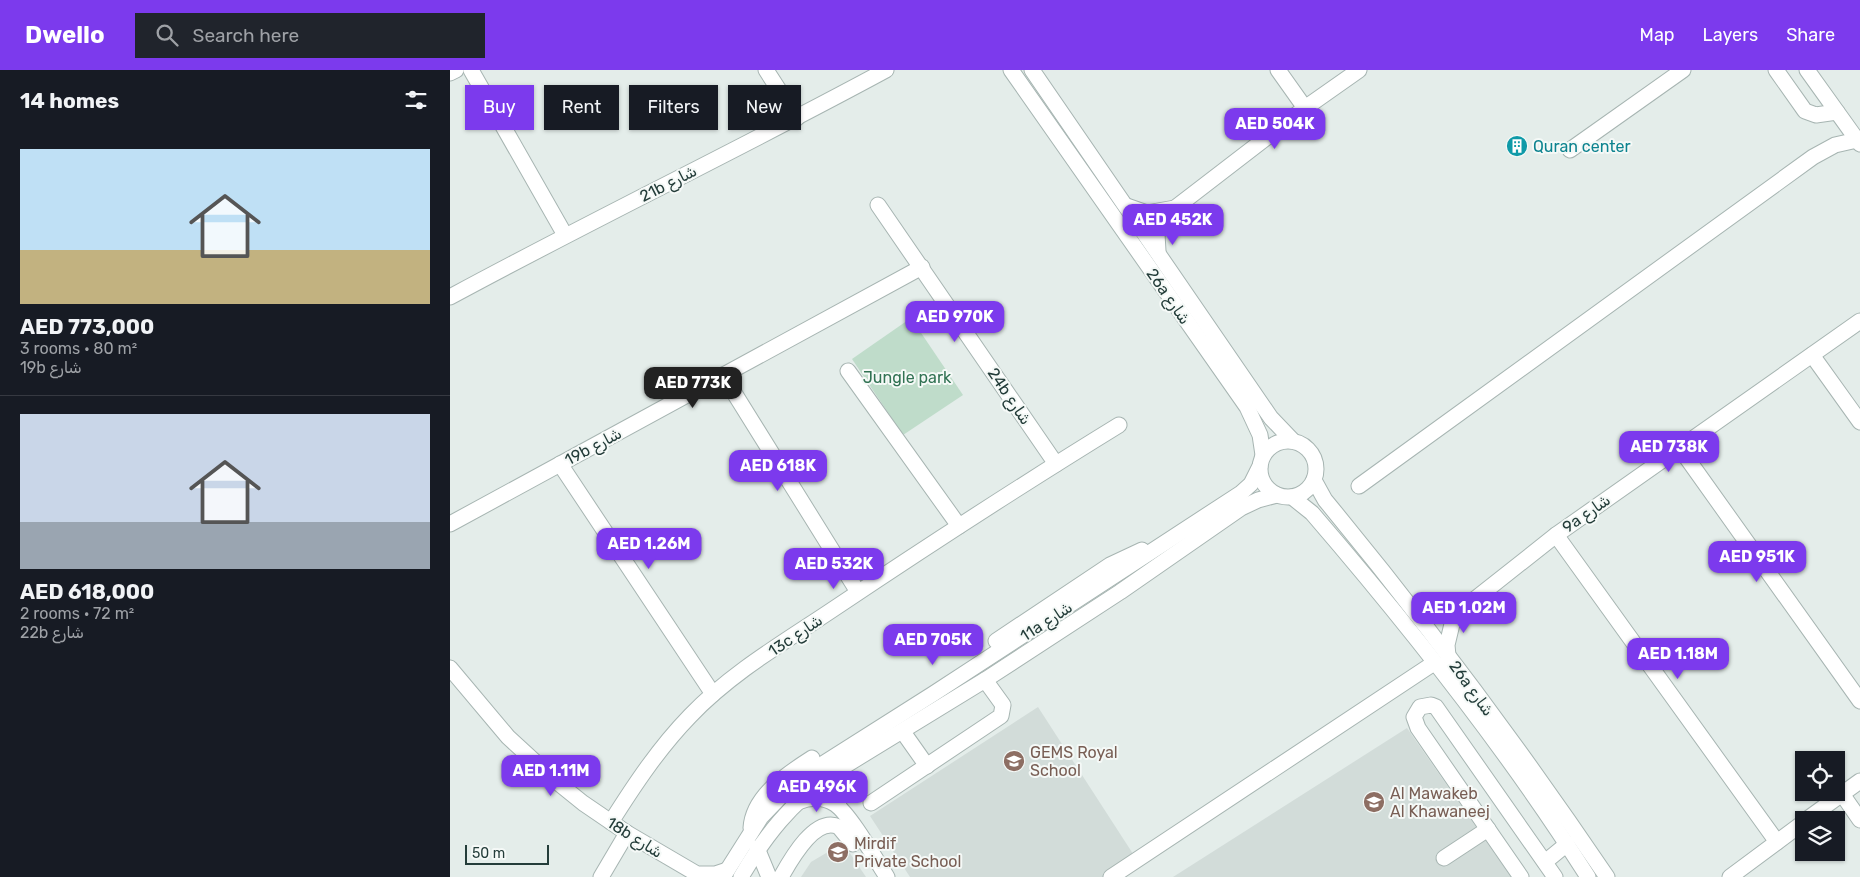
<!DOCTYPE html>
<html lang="en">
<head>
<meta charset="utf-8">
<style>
	:root { --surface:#171b24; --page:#20242c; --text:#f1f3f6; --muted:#9ea1a6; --line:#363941; --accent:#7c3aed }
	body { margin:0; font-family:Rubik,"Noto Sans Arabic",sans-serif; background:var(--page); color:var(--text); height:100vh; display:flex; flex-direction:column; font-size:19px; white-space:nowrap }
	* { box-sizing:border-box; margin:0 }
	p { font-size:16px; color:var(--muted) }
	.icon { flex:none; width:28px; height:28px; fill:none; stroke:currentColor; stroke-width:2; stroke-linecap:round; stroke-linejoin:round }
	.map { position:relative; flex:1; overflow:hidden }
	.panel { display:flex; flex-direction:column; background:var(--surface); width:450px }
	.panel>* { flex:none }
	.banner { position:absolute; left:15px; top:15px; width:475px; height:45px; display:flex; gap:10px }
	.buttons { position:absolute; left:1345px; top:681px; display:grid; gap:10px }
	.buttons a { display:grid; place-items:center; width:50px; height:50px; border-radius:0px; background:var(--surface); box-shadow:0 1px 4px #0004; font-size:25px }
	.scale { position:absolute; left:15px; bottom:12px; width:84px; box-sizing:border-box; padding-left:5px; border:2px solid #243d3a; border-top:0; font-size:14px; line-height:18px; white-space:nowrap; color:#243d3a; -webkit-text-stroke:4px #f5f9f7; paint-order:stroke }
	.price { position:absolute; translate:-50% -42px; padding:0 11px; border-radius:10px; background:var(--accent); color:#fff; font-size:16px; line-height:32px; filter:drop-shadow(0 1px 2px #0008) }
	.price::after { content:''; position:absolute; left:50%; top:30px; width:15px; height:11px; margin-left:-8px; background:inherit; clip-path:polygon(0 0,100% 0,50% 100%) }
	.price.active { background:#222; color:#fff }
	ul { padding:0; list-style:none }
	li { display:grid; align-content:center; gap:10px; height:265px; padding:0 20px }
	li+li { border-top:1px solid var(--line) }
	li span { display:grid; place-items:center; height:155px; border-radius:0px; color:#555 }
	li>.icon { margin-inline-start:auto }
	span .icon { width:90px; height:90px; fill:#fffc; stroke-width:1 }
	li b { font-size:21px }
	h2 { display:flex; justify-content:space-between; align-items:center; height:60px; padding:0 20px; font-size:21px }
	.pill { padding:0 18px; border-radius:0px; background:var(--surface); box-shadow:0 1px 4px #0004; font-size:18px; line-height:45px }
	.pill.active { background:var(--accent); color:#fff }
	header { display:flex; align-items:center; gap:30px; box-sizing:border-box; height:70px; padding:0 25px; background:var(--accent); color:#fff }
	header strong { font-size:24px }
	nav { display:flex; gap:28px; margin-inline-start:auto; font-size:18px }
	.search { width:350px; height:45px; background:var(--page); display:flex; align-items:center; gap:12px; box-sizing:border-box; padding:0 18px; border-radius:0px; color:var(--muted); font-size:19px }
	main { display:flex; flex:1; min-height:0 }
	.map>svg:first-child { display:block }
	.built { fill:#d2dcd9 }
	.green { fill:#bfdcca }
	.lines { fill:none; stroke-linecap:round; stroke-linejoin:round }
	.minor-casing { stroke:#a7b5b2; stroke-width:17 }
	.minor { stroke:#fff; stroke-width:15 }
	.labels { text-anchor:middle; stroke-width:4; stroke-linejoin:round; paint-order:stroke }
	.culture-label { font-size:16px; fill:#0d838f; stroke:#f5f9f7; text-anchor:start }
	.street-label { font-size:16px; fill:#243d3a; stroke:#f5f9f7 }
	.park-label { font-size:16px; fill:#317253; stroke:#f5f9f7 }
	.education-label { font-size:16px; fill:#785e54; stroke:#f5f9f7; text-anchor:start }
</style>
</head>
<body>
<header>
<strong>Dwello</strong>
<div class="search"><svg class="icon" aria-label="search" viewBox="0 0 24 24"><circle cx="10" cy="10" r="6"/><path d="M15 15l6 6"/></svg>Search here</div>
<nav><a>Map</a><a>Layers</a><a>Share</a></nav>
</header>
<main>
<section class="panel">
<h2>14 homes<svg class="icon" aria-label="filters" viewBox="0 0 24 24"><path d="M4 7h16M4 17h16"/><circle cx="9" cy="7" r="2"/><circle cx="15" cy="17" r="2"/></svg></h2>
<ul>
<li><span style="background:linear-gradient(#bfe0f5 65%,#c2b280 0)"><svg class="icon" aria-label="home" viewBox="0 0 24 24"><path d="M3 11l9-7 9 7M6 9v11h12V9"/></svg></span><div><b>AED 773,000</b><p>3 rooms · 80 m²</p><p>19b شارع</p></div></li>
<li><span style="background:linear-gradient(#c9d6e8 70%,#9aa5b1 0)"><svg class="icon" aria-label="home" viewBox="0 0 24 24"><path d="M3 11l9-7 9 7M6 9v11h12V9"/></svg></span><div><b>AED 618,000</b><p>2 rooms · 72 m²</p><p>22b شارع</p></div></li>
</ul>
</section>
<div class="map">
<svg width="1410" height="807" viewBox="0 0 1410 807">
	<rect width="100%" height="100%" fill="#e4edea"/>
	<g class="built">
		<polygon points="588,637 687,790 661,807 460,807 420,746"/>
		<polygon points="957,658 1061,807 723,807"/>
		<polygon points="393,773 416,807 351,807 361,792"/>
	</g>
	<polygon class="green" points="461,248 513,325 453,365 402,289"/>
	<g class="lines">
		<g class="minor-casing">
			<g id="minor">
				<polyline points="21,0 115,165"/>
				<polyline points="316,0 347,48"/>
				<polyline points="561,0 797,337 810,365 813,385"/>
				<polyline points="582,0 821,348 843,371"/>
				<polyline points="828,0 855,38"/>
				<polyline points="1326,0 1355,41 1366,45 1387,42"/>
				<polyline points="1357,0 1410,74"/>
				<polyline points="0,3 6,0"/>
				<polyline points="1120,80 1233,0"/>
				<polyline points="428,135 606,394"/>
				<polyline points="677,136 697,143 725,138"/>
				<polyline points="708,181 707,164 725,138 855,38 909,0"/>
				<path d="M0,227C144,149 292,78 436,0"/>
				<polyline points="1362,285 1410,352"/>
				<polyline points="398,301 509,456"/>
				<polyline points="273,305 408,522"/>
				<circle cx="838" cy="399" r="28"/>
				<polyline points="1229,377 1410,631"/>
				<polyline points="110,394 263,624"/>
				<path d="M864,410L875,430C975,551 1069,677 1157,807"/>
				<polyline points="909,416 1363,87 1385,75 1407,70"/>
				<path d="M842,427L862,443C961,558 1057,679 1138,807"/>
				<polyline points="0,454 472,197"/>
				<polyline points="1106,465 1327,772"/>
				<polyline points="967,544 996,544 1015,537"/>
				<polyline points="546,571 660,495 692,480"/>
				<polyline points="998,586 997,575 1002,554 1015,537 1106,465 1410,251"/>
				<polyline points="0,598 58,667 107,712 133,733 177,763 247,804 265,804 277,800"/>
				<polyline points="453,662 477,696"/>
				<polyline points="1392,724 1410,750"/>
				<path d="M348,732C360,727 374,727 385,734C400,744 426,790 437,807"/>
				<polyline points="421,733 551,646 553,635 535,610"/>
				<polyline points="389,737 386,717 392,697"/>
				<polyline points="1356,750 1410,711"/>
				<path d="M161,752C185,714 209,678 240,646C282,602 336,571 385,538C479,475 573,414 669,355"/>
				<path d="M301,758C303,726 337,704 362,688"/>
				<polyline points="307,778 319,807"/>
				<polyline points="994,788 1038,759"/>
				<polyline points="1095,792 1117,774"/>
				<polyline points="151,807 177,763"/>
				<polyline points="273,807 311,747 334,723 360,702 483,624 791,423 801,414 810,396"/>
				<path d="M291,807C316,764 340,735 380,705L535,610L670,522L791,438L808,430L827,425"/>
				<path d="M331,807C340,791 365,745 389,757L403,774"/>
				<polyline points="661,807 984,593"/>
				<polyline points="1071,807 968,658 964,647 970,637 981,635 986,637 1105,807"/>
				<polyline points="1280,807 1354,752"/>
			</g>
		</g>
		<use href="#minor" class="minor"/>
	</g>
	<defs>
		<g id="building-disc" transform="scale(1.125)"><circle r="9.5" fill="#0f9aa8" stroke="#f5f9f7"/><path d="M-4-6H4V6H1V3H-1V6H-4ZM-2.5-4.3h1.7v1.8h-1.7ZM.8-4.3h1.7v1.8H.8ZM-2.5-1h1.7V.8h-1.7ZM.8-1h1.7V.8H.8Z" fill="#fff"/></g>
		<g id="school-disc" transform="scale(1.125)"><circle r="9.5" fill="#8d6e63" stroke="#f5f9f7"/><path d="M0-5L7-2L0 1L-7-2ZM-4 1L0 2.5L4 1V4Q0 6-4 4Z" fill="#fff"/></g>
	</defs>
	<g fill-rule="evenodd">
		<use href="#building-disc" x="1067" y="76"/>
		<use href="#school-disc" x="564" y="691"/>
		<use href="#school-disc" x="924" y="732"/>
		<use href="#school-disc" x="388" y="782"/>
	</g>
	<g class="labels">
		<g class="culture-label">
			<text x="1083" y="82">Quran center</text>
		</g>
		<g class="street-label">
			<text transform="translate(218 113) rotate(-27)" y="6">21b شارع</text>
			<text transform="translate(719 226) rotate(55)" y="6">26a شارع</text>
			<text transform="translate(560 326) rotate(56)" y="6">24b شارع</text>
			<text transform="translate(143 376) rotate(-28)" y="6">19b شارع</text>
			<text transform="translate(1136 443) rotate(-35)" y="6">9a شارع</text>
			<text transform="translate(596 551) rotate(-33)" y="6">11a شارع</text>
			<text transform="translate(345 565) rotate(-34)" y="6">13c شارع</text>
			<text transform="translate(1022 618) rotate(54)" y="6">26a شارع</text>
			<text transform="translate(185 767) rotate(32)" y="6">18b شارع</text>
		</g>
		<g class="park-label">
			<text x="457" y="313">Jungle park</text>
		</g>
		<g class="education-label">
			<text x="580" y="688">GEMS Royal<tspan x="580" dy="18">School</tspan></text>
			<text x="940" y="729">Al Mawakeb<tspan x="940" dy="18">Al Khawaneej</tspan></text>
			<text x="404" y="779">Mirdif<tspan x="404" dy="18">Private School</tspan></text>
		</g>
	</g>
</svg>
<div class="buttons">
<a><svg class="icon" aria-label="locate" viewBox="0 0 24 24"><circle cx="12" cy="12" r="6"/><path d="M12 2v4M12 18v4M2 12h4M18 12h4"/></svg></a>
<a><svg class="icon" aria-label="layers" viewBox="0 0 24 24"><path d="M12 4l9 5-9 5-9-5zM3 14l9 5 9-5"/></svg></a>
</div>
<div class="scale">50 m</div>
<b class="price" style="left:825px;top:80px">AED 504K</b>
<b class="price" style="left:723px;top:176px">AED 452K</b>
<b class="price" style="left:505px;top:273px">AED 970K</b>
<b class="price active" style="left:243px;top:339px">AED 773K</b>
<b class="price" style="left:1219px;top:403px">AED 738K</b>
<b class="price" style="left:328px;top:422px">AED 618K</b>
<b class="price" style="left:199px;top:500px">AED 1.26M</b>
<b class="price" style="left:1307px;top:513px">AED 951K</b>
<b class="price" style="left:384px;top:520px">AED 532K</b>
<b class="price" style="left:1014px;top:564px">AED 1.02M</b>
<b class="price" style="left:483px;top:596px">AED 705K</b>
<b class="price" style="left:1228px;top:610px">AED 1.18M</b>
<b class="price" style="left:101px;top:727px">AED 1.11M</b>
<b class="price" style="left:367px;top:743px">AED 496K</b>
<div class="banner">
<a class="pill active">Buy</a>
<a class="pill">Rent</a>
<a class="pill">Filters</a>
<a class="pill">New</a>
</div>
</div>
</main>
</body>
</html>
